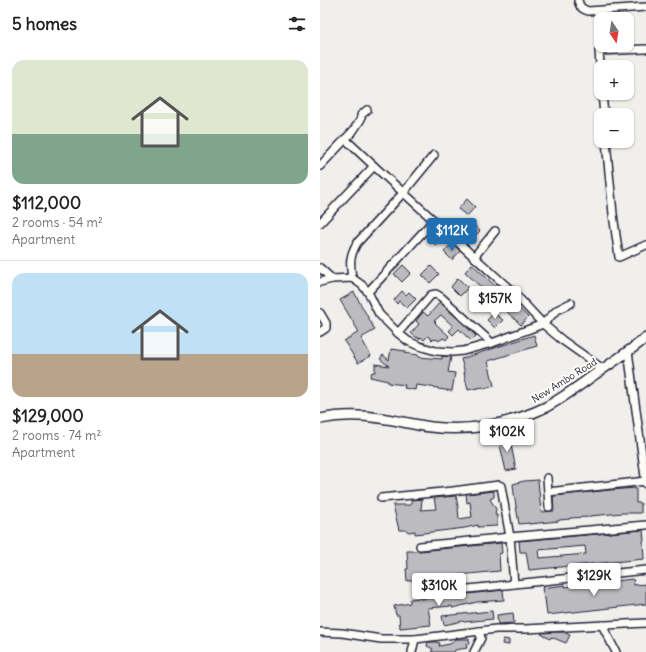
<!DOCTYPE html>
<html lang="en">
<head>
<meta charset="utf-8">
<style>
	:root { --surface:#fff; --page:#f2f2f2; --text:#222; --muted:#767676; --line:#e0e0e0; --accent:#1f6fb2 }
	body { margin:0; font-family:Delius,sans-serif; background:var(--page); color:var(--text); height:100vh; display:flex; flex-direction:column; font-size:15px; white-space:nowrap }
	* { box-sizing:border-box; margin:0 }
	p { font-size:13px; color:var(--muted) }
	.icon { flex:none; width:22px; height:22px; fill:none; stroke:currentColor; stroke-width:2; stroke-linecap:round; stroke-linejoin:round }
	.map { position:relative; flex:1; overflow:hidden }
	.panel { display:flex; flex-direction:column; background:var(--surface); width:320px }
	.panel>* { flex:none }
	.needle { width:26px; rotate:168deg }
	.buttons { position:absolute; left:274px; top:12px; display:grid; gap:8px }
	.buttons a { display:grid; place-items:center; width:40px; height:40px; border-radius:8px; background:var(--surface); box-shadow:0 1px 3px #0004; font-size:20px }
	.price { position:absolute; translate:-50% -34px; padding:0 9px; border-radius:4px; background:#fff; color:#222; font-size:13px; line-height:26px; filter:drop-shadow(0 1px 2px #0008) }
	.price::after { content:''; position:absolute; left:50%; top:24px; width:12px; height:9px; margin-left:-6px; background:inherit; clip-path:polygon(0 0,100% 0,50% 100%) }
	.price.on { background:var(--accent); color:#fff }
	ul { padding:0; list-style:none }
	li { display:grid; align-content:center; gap:8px; height:212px; padding:0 12px }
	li+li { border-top:1px solid var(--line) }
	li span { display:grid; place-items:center; height:124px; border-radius:12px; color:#555 }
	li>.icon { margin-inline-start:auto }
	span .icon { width:72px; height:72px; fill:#fffc; stroke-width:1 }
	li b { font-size:17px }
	h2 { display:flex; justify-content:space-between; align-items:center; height:48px; padding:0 12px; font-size:17px }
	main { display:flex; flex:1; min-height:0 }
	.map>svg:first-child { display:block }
	.building { fill:#bcbcc0; stroke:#22223b; fill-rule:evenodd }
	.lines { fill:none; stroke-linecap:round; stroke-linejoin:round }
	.minor-casing { stroke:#22223b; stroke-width:10 }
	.major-casing { stroke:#22223b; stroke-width:12 }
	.minor { stroke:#fdfcf7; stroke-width:7 }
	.major { stroke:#fdfcf7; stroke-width:9 }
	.labels { text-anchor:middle; stroke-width:4; stroke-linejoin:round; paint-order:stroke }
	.street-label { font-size:10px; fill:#22223b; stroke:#fdfcf7 }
</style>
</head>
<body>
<main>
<section class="panel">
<h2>5 homes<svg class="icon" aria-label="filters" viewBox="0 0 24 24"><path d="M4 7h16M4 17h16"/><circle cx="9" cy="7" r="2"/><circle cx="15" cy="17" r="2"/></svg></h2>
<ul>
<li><span style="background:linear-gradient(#dfe7d0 60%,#7fa58c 0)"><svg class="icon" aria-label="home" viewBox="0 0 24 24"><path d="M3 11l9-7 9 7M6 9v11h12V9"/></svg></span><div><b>$112,000</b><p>2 rooms · 54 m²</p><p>Apartment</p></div></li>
<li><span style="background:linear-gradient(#bfe0f5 65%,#b9a48a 0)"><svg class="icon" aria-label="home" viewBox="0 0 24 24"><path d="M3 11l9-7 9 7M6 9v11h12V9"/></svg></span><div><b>$129,000</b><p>2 rooms · 74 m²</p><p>Apartment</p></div></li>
</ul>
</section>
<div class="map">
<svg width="326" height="652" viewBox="0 0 326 652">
	<rect width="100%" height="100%" fill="#f0efec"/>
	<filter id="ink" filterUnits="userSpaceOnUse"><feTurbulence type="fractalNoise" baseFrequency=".025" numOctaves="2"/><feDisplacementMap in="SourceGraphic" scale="8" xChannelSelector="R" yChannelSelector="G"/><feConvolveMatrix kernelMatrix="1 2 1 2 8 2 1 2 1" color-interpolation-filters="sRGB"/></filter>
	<g filter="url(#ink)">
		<g class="building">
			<polygon points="147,199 155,207 147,216 138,209"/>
			<polygon points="152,223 160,231 151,240 143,233"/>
			<polygon points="117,230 125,237 117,246 108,238"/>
			<polygon points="132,243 140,251 132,260 124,252"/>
			<polygon points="152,264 208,317 201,325 145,272"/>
			<polygon points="83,265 91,273 82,282 74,274"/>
			<polygon points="111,266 119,274 110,283 102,275"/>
			<polygon points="138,278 148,288 140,296 131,287"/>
			<polygon points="82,291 86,295 89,292 96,299 87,308 79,301 77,304 74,300"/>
			<polygon points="34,292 55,330 41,338 51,356 38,363 24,341 39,332 20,300"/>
			<polygon points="120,302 156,336 151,341 139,329 133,335 129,331 133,326 121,315 114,321 116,322 115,323 129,336 126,340 124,338 122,339 121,339 119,341 116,339 115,340 114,339 112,340 108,336 104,340 101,337 99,339 98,337 97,338 91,333 99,324 96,321 103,312 108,316"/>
			<polygon points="174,313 183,320 175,328 167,320"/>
			<polygon points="214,335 217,346 168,361 174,386 164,389 163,387 148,390 144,373 145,373 141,359"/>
			<polygon points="71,349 86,351 85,353 98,355 98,357 122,359 122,356 131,357 128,372 135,373 132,391 118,389 118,388 96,385 95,390 84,388 85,385 68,383 68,381 50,377 52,372 55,372 55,364 69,366 60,359 63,355 69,360"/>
			<polygon points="189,435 196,469 186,471 179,441 184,436"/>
			<polygon points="218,480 221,512 234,511 233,496 290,490 316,488 316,503 321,503 321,513 302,513 270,516 270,517 250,518 250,519 239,520 239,521 209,524 209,523 199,524 194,494 193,484 204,481"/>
			<polygon points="174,491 174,497 170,499 176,509 175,515 177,515 177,526 158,527 158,525 145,528 95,534 95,531 89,532 85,530 79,530 73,505 91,505 91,500 102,499 101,510 116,509 114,498 136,496 138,507 139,519 152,517 150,502 147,503 146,494"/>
			<path d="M323,530L324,541H323L324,559L209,570L206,552H200L199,541ZM265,546L266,554L219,558L218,550Z"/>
			<polygon points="181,543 182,553 179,554 180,571 169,572 129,576 111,577 87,581 86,569 88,569 87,551 100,551"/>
			<polygon points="313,579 314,585 326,584 326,604 227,615 225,598 224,598 222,588 245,585 245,587 260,585"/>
			<polygon points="183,590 184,600 157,602 132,608 132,606 108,608 111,625 80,628 79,615 76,615 74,606 90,603 90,599 100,598 100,599 112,598"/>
			<polygon points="172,611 173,619 144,622 143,621 124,625 122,616"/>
			<polygon points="193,613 194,623 178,624 177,615"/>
			<polygon points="236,632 243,632 250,635 246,643 231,637 230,639 221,634 222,633"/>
			<polygon points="135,639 149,639 150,644 146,644 147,648 135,650 134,652 111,652 113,649 107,646 108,642 116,642 120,643 119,646 130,644 134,641"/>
			<polygon points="183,639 189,640 189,645 182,644"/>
		</g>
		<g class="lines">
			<g class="minor-casing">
				<g id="minor">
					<path d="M258,0C260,8 261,8 268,11L326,7"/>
					<polyline points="281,78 279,51 326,49"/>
					<polyline points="282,93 284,115"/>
					<polyline points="25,139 54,166 195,294 223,324 242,340 283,369"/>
					<polyline points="286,141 293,214 299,257 326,245"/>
					<polyline points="0,166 33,131 41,119 41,115 47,110"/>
					<polyline points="0,223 54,166"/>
					<polyline points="154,257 175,231"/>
					<polyline points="0,268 12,279"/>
					<path d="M32,278C30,263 29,257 37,243L83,193L114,155"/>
					<polyline points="0,282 12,279 32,278 42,285 48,292 59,314 78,333 88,341 99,346 116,351 133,352 143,351 172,343 223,324 237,310 251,303"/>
					<polyline points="48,292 114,220"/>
					<polyline points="0,313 6,323 6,328 0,332"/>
					<polyline points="78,333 111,295 116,294 121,297 172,343"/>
					<polyline points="308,351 326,484"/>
					<polyline points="227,478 229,507"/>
					<polyline points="228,492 326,481"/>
					<polyline points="61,498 133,491 179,485 181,486 190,537 194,584"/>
					<polyline points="100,546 190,537 326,525"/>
					<polyline points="111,593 326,570"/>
					<polyline points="282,625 296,652"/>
					<polyline points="0,632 22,633 61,639 95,639 176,629 205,629 326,623"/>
					<polyline points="92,652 95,639"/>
					<polyline points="154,652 161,638 159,631"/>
				</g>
			</g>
			<g class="major-casing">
				<path id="major" d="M0,419C19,415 41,415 60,418C77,420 94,425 111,427C150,432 191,424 226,407C243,398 259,386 274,375C292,363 309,351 326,338"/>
			</g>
			<use href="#minor" class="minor"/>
			<use href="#major" class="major"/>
		</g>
	</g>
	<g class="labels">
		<g class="street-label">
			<text transform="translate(244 380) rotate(-32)" y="4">New Ambo Road</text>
		</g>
	</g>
</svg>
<div class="buttons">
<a><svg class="needle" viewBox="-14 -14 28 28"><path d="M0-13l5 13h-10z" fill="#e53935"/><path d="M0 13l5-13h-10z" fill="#767676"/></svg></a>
<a>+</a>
<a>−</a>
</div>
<b class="price on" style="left:132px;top:252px">$112K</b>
<b class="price" style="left:175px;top:320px">$157K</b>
<b class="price" style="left:187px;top:453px">$102K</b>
<b class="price" style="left:274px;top:597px">$129K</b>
<b class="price" style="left:119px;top:607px">$310K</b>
</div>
</main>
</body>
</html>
